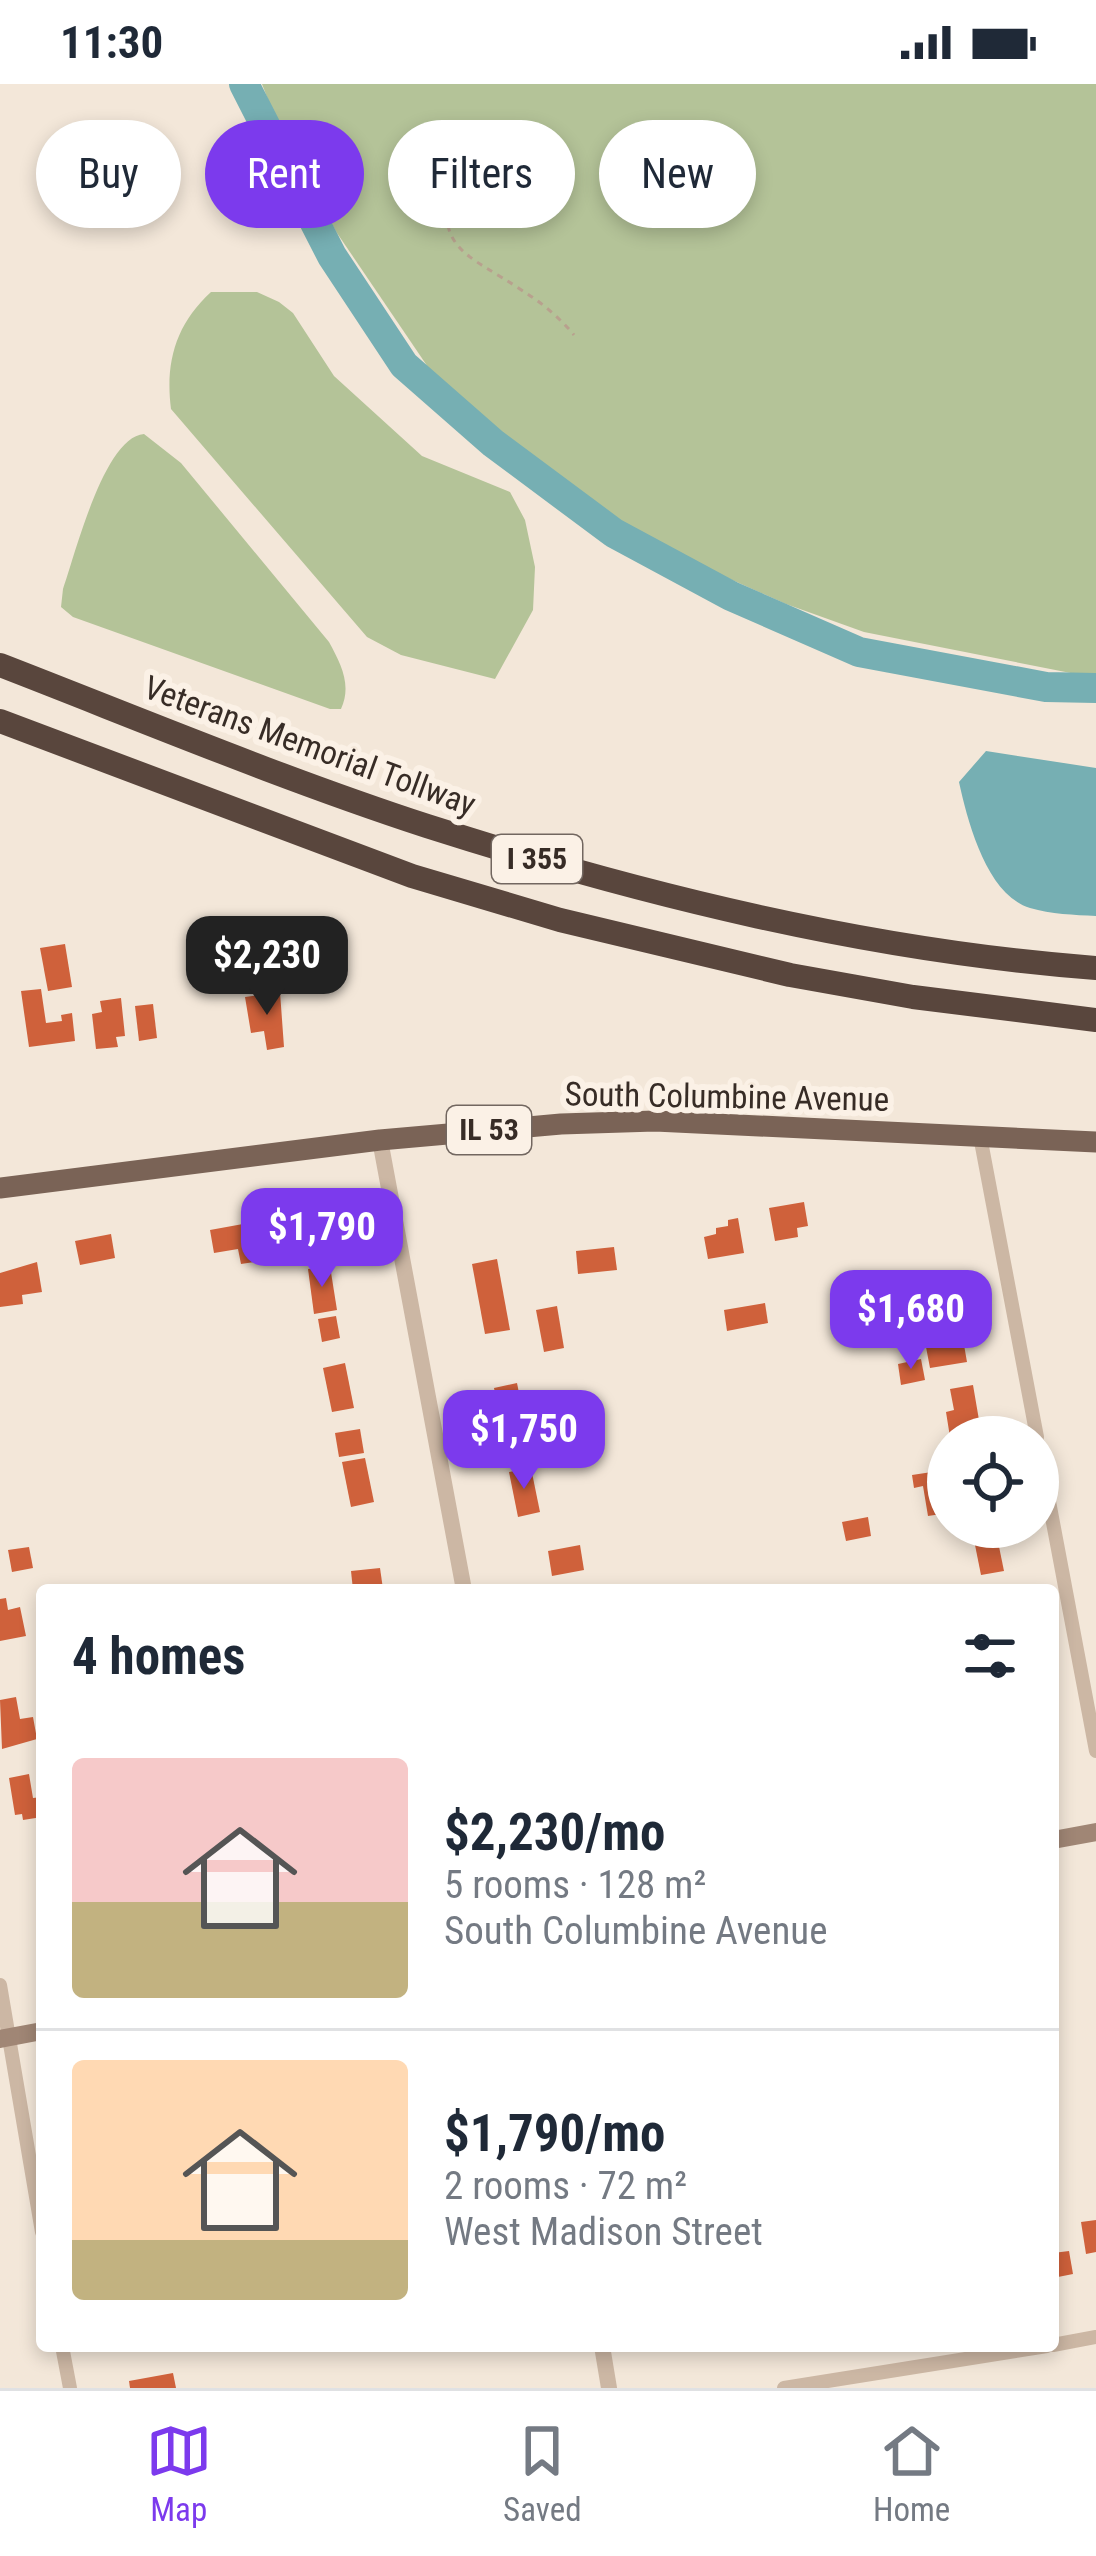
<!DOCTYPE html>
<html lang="en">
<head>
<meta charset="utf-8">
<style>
	:root { --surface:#fff; --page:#f6f6f7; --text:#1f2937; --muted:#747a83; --line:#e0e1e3; --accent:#7c3aed }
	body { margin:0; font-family:"Roboto Condensed",sans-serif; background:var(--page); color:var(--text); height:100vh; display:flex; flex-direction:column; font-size:45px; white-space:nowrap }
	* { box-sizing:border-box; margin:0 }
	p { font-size:39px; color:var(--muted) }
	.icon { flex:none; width:66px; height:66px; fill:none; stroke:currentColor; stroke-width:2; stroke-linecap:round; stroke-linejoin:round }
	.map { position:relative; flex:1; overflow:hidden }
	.side { position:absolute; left:36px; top:1500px; width:1023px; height:768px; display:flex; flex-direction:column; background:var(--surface); border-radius:12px; box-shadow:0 6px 18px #0003 }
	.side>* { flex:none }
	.banner { position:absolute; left:36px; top:36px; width:1026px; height:108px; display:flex; gap:24px }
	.buttons { position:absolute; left:927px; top:1332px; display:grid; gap:24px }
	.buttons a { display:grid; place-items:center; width:132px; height:132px; border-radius:50%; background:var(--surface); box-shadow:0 6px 18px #0003; font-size:60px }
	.price { position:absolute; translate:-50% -102px; padding:0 27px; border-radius:24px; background:var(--accent); color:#fff; font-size:39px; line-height:78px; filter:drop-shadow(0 3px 6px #0008) }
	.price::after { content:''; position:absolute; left:50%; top:72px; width:36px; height:27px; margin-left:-18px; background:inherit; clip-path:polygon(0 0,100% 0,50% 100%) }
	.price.selected { background:#222; color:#fff }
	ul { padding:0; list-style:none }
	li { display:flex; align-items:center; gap:36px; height:300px; padding:0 36px }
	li+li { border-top:3px solid var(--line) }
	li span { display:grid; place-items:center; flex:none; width:336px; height:240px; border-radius:12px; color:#555 }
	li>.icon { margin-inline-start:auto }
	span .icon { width:144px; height:144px; fill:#fffc; stroke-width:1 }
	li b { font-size:51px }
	h2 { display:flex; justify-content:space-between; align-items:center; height:144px; padding:0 36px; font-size:51px }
	.pill { padding:0 42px; border-radius:54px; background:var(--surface); box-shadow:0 6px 18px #0003; font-size:42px; line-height:108px }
	.pill.selected { background:var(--accent); color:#fff }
	.status { display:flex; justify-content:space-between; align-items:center; height:84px; padding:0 60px; background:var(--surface); direction:ltr }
	.status svg { height:33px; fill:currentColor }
	.menu { display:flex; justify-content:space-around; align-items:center; height:168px; border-top:3px solid var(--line); background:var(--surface); font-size:33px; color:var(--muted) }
	.menu a { display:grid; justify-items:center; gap:6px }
	.menu .selected { color:var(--accent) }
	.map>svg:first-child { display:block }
	.green { fill:#b4c398 }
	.water { fill:#76afb3 }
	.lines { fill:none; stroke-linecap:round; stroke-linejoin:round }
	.river { stroke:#76afb3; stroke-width:30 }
	.building { fill:#cf613b }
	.path { stroke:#b8a18e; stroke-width:3; stroke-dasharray:6 6; stroke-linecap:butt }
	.minor { stroke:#ccb7a4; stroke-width:14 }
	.tertiary { stroke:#ccb7a4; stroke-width:16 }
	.secondary { stroke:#a08675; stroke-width:18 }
	.primary { stroke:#7a6356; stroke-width:21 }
	.motorway { stroke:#59463d; stroke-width:24 }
	.labels { text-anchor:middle; stroke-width:12; stroke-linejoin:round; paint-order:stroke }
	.shield { fill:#fbf1e6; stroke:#726760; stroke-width:3 }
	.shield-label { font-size:30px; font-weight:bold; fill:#372c26 }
	.street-label { font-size:33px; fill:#372c26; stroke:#fbf1e6 }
</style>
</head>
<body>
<div class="status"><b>11:30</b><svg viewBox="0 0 49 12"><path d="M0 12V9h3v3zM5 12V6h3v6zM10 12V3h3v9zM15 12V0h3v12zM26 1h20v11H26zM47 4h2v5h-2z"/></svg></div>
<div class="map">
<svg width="1096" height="2304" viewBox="0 0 1096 2304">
	<rect width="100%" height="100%" fill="#f3e7d9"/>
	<g class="green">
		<polygon points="262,0 1096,0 1096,594 864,548 786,520 674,470 591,418 465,321 434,292 337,149 280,47"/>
		<path d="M211,208H257L279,218L293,229L334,292L422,372L510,408L525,436L535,483L533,526L495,595L401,571L367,553L171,325C165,278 176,240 211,208Z"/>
		<path d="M144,350L181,379L329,558C341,580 352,601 341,625H330L73,533L61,523L63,505C75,471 104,353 144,350Z"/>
	</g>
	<path class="water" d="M986,667L1096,684V832C1074,831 1051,830 1030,824C987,811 968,739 959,698Z"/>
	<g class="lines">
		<polyline class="river" points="244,0 332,172 404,281 493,359 614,449 731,512 859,568 1046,603 1096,604"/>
	</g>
	<g class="building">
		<polygon points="65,860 72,903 48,907 40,864"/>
		<polygon points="320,870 324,896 285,901 282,875"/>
		<polygon points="41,905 46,939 62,937 61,931 72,929 75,957 29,963 21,907"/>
		<polygon points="280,908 284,963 267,966 264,947 251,949 245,913"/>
		<polygon points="121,914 125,952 116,953 118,963 96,965 92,930 102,928 100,917"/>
		<polygon points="153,920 157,954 139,957 135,922"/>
		<polygon points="804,1118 808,1142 797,1144 798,1153 775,1157 769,1124"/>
		<polygon points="738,1134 744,1169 708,1175 704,1153 716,1150 716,1144 728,1142 728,1136"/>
		<polygon points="254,1138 260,1177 241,1180 238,1165 214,1169 210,1146"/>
		<polygon points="111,1150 115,1174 80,1181 75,1157"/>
		<polygon points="614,1163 617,1186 578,1190 576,1167"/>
		<polygon points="497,1175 510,1246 485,1250 472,1180"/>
		<polygon points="37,1178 42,1208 22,1211 23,1220 0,1223 0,1189"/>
		<polygon points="330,1182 337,1226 314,1230 308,1185"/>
		<polygon points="765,1219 768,1239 727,1247 724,1226"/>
		<polygon points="557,1222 564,1264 544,1268 536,1226"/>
		<polygon points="336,1232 340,1254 322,1258 318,1235"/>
		<polygon points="960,1238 967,1278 930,1284 926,1263 940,1260 937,1242"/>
		<polygon points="921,1275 925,1296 901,1301 898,1280"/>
		<polygon points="345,1279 354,1324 332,1328 323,1284"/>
		<polygon points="517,1299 526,1344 503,1348 494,1304"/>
		<polygon points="973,1301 979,1336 970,1337 973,1350 950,1353 946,1328 954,1326 950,1305"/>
		<polygon points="360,1345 364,1369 339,1373 335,1349"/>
		<polygon points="531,1346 535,1368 507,1373 504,1350"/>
		<polygon points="365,1374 374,1418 351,1423 342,1378"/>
		<polygon points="531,1384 540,1428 518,1433 509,1388"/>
		<polygon points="945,1386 948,1429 928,1432 923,1402 914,1404 912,1391"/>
		<polygon points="868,1433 871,1452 846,1457 842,1438"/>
		<polygon points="995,1443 1004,1487 981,1491 972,1446"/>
		<polygon points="580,1461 584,1486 552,1492 548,1467"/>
		<polygon points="29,1463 33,1484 12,1488 8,1466"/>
		<polygon points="380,1484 383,1505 353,1506 351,1487"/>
		<polygon points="6,1514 8,1526 20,1523 26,1552 0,1557 0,1515"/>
		<polygon points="16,1613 20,1635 33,1633 37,1655 2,1665 0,1616"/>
		<polygon points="29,1690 33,1714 42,1713 42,1733 23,1736 22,1730 15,1731 9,1694"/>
		<polygon points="1096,2136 1096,2168 1086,2170 1081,2138"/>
		<polygon points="1069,2167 1073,2190 1053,2194 1053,2169"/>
		<polygon points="173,2289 176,2304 130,2304 129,2297"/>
	</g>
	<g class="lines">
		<path class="path" d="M457,83C427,165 467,169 523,207C542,219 560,234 574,251"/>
		<g class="minor">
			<polyline points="980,1052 1037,1353"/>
			<polyline points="1038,1359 1096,1667"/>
			<polyline points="0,1901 42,2148"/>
			<polyline points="1053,2261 1096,2253"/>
			<polyline points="62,2262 70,2304"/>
			<polyline points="784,2304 1047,2262"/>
		</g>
		<g class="tertiary">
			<polyline points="380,1056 464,1506"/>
			<polyline points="602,2262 609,2304"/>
		</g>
		<g class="secondary">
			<polyline points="1053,1756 1096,1748"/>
			<polyline points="0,1955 42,1947"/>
		</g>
		<polyline class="primary" points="0,1104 380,1056 561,1040 655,1037 1096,1058"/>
		<g class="motorway">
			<path d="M0,581C142,636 283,695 427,742C643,811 869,867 1096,884"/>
			<polyline points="0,637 412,792 560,836 790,891 913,913 1096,936"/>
		</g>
	</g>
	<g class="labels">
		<g class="shield">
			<rect x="492" y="751" width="90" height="48" rx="9"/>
			<rect x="447" y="1022" width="84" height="48" rx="9"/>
		</g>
		<g class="shield-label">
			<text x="537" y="785">I 355</text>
			<text x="489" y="1056">IL 53</text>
		</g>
		<g class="street-label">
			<text transform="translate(310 661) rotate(20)" y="12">Veterans Memorial Tollway</text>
			<text transform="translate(727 1012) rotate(1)" y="12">South Columbine Avenue</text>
		</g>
	</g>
</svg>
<div class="buttons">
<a><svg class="icon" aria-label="locate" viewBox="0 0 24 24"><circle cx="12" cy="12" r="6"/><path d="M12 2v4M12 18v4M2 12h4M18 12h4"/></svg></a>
</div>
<b class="price selected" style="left:267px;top:934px">$2,230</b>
<b class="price" style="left:322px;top:1206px">$1,790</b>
<b class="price" style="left:911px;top:1288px">$1,680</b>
<b class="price" style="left:524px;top:1408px">$1,750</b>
<div class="banner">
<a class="pill">Buy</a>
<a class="pill selected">Rent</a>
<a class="pill">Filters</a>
<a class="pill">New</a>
</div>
<section class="side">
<h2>4 homes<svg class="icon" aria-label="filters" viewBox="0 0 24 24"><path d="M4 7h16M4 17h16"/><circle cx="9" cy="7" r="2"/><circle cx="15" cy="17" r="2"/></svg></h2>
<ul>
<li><span style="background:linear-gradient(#f6c9c9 60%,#c2b280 0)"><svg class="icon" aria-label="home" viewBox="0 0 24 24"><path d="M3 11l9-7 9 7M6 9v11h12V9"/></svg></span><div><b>$2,230/mo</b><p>5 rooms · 128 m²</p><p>South Columbine Avenue</p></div></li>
<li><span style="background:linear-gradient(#ffd9b3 75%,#c2b280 0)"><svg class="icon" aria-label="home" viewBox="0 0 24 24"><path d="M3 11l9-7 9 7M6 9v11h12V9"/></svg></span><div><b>$1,790/mo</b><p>2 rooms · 72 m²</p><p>West Madison Street</p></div></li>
</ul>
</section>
</div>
<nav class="menu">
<a class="selected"><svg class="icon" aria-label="map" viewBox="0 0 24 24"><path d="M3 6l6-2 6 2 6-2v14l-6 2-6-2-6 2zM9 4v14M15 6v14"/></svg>Map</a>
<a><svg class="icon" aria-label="saved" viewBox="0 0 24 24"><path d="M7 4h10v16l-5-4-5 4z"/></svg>Saved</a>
<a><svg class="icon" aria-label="home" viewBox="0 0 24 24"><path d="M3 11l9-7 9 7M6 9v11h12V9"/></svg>Home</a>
</nav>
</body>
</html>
